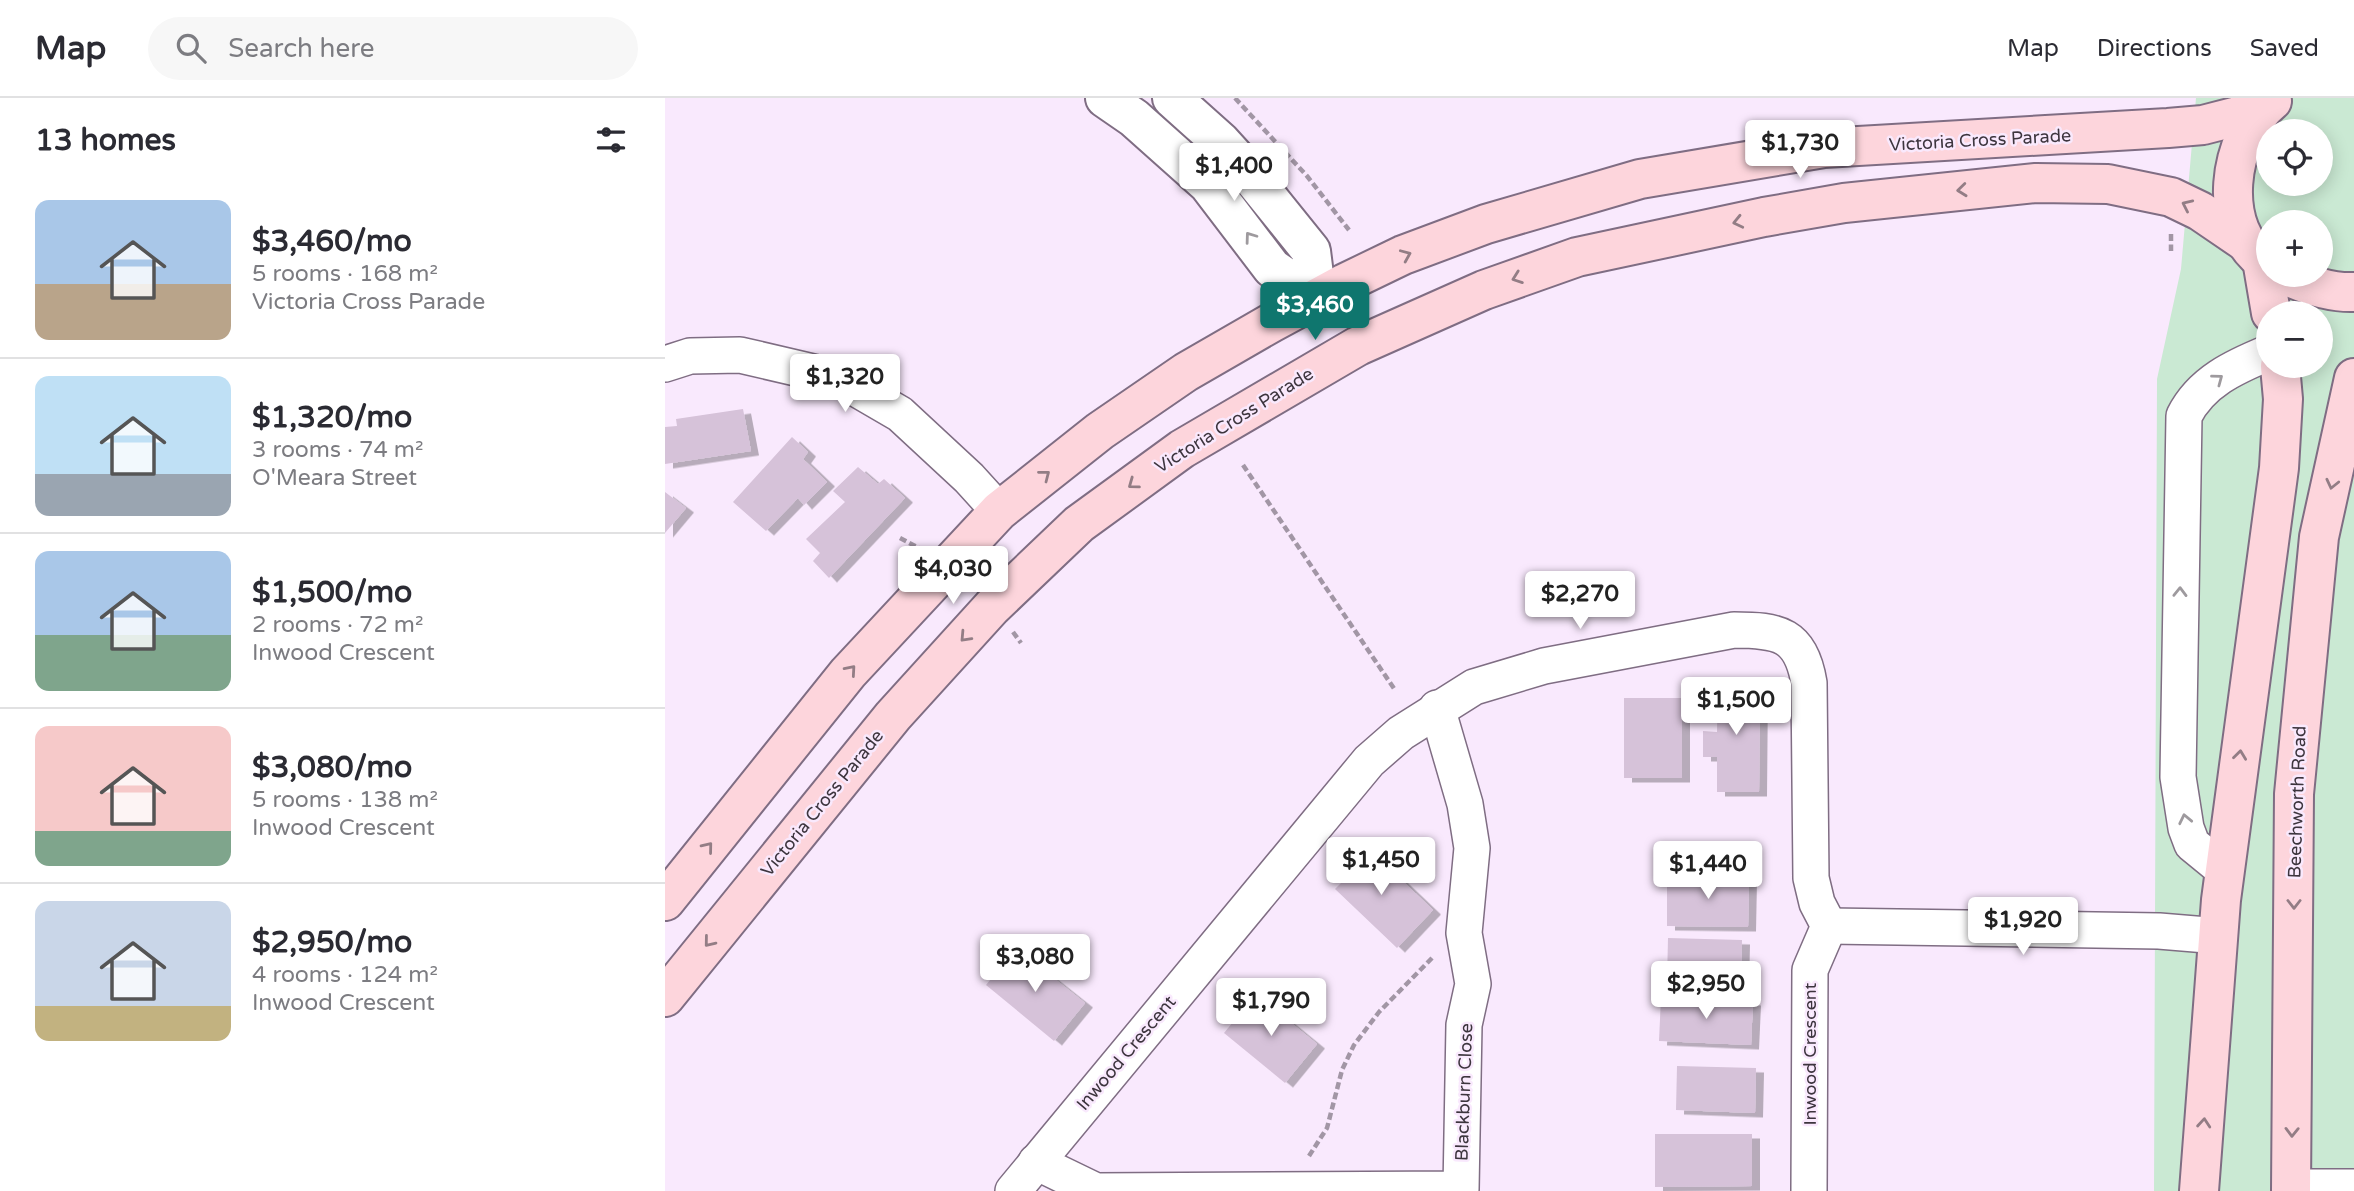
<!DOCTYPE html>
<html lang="en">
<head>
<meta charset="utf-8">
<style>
	:root { --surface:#fff; --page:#f7f7f7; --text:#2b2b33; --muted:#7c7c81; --line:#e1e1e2; --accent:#0f766e }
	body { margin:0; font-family:"Varela Round",sans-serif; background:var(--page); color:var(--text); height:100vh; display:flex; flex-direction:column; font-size:26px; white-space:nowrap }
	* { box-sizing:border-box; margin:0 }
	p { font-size:23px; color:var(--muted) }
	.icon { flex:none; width:38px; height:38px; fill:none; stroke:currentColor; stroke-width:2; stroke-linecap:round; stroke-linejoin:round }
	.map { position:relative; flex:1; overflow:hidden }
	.details { display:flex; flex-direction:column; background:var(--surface); width:665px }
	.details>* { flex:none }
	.fabs { position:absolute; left:1591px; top:21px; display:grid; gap:14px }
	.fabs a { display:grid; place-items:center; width:77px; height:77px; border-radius:50%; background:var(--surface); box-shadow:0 4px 18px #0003; font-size:35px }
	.price { position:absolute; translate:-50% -60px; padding:0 16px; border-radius:7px; background:#fff; color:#222; font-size:23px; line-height:46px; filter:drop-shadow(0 2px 4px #0008) }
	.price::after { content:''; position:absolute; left:50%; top:42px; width:21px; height:16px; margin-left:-10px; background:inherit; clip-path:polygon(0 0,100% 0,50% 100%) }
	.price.current { background:var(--accent); color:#fff }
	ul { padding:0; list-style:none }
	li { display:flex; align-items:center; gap:21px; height:175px; padding:0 35px }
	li+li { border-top:2px solid var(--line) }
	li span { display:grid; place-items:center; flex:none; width:196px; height:140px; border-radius:14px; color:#555 }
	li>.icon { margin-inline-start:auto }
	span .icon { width:84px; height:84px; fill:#fffc; stroke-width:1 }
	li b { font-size:30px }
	h2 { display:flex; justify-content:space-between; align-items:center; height:84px; padding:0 35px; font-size:30px }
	header { display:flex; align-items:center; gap:42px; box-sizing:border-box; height:98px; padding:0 35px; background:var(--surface); border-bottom:2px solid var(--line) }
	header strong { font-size:33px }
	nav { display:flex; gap:38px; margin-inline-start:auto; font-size:24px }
	.search { width:490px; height:63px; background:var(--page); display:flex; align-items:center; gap:18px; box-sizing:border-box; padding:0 24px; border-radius:38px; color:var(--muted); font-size:26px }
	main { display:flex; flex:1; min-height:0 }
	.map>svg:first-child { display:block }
	.green { fill:#cae9d3; fill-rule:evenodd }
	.building { fill:#d6c2d9; filter:url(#shadow) }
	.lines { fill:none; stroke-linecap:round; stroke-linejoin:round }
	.minor-casing { stroke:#7f6d83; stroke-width:38 }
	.tertiary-casing { stroke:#7f6d83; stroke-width:42 }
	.secondary-casing { stroke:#7f6d83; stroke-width:42 }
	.path { stroke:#a296a5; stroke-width:4.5; stroke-dasharray:7 3.5; stroke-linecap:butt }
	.minor { stroke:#fff; stroke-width:35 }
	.tertiary { stroke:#fff; stroke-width:38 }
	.secondary { stroke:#fdd5dc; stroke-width:38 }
	.oneway { stroke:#937d85 }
	.oneway2 { stroke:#9e9a9e }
	.labels { text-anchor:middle; stroke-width:5; stroke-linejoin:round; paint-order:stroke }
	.street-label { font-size:18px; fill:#3d353e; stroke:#f9e9fd }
</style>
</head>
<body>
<header>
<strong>Map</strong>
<div class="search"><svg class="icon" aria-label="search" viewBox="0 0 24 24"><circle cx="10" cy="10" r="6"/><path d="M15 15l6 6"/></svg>Search here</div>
<nav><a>Map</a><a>Directions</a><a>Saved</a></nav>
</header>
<main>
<section class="details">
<h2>13 homes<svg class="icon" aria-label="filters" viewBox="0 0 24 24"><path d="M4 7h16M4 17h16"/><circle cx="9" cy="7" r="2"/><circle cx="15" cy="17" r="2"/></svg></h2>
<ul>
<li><span style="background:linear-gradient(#a9c7e8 60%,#b9a48a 0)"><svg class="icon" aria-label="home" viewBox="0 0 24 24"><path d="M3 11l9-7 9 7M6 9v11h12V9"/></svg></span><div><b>$3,460/mo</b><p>5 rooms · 168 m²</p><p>Victoria Cross Parade</p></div></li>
<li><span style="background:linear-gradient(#bfe0f5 70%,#9aa5b1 0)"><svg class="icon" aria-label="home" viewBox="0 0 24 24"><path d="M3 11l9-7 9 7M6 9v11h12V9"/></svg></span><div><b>$1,320/mo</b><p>3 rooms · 74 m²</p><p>O'Meara Street</p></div></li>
<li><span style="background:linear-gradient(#a9c7e8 60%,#7fa58c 0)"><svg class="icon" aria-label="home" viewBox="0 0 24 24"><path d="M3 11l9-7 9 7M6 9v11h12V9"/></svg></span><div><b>$1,500/mo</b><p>2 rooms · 72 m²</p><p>Inwood Crescent</p></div></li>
<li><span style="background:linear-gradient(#f6c9c9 75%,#7fa58c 0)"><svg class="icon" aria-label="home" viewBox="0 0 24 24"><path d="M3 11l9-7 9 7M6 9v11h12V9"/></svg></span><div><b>$3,080/mo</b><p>5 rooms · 138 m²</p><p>Inwood Crescent</p></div></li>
<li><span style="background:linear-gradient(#c9d6e8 75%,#c2b280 0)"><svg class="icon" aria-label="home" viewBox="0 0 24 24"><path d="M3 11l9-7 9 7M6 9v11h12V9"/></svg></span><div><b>$2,950/mo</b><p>4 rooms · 124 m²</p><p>Inwood Crescent</p></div></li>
</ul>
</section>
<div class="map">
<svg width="1689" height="1093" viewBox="0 0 1689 1093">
	<defs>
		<filter id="shadow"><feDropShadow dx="8" dy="4.5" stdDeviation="0" flood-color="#0004"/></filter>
	</defs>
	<rect width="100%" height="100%" fill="#f9e9fd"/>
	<path class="green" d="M1531,0H1689V1093H1489L1492,281L1516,171ZM1603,33H1656V86H1603ZM1603,124H1656V177H1603ZM1603,215H1656V268H1603Z"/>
	<g class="building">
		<polygon points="78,311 86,353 0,366 0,329 12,328 11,321"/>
		<polygon points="127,339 143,354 138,361 162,384 139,407 133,400 101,433 68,404"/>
		<polygon points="193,369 213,386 219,381 240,400 164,480 148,463 155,455 141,441 180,404 168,393"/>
		<polygon points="0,394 21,410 0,435"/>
		<polygon points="1053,583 1095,583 1094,694 1052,694 1052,659 1038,659 1038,633 1052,634"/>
		<rect x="959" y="600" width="58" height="80"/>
		<polygon points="705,752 768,812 732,850 670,791 678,783 667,774 683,757 692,766"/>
		<polygon points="1002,777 1084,778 1083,829 1002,828"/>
		<polygon points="1003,840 1077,842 1076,884 1002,882"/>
		<polygon points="351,850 420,905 389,943 321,887"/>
		<polygon points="591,896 652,946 620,985 559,935"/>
		<polygon points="996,899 1088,903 1086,947 994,943"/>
		<polygon points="1012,968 1091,970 1090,1015 1011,1012"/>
		<polygon points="990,1036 1087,1036 1087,1088 990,1089"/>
	</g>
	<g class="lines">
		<g class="minor-casing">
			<g id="minor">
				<polyline points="0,266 25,258 75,257 148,274 180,284 235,316 304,380 334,413"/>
				<path d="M1560,773L1527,746L1521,730L1513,679L1519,318C1536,284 1569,269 1603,255"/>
				<polyline points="1164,828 1494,833 1554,838"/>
				<polyline points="371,1064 431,1093 796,1091 799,927 808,886 799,835 807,750 800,706 772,610"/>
				<polyline points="1626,1089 1689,1089"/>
				<path d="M348,1093L704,663L736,635L809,589L879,568L1069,532C1114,532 1136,536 1144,585L1146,780L1152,805L1164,828L1145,872L1144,1093"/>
			</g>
		</g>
		<g class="tertiary-casing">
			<g id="tertiary">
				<polyline points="440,0 469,20 543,86 607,170 652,201"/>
				<polyline points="507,0 556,44 576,66 646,153 652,201"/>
			</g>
		</g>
		<g class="secondary-casing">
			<g id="secondary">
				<polyline points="1597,162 1606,215"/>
				<path d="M1603,166C1549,133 1563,38 1607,3"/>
				<path d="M1620,177C1642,187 1665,195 1689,194"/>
				<polyline points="0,803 183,575 334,413 435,333 521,274 606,225 680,185 738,157 821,126 975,81 1159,50 1503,30 1538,27 1596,12"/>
				<polyline points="0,899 228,618 327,509 414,426 517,351 693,248 819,192 912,159 1099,119 1179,105 1371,85 1443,86 1506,99 1535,113 1579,143"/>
				<polyline points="1534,1093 1556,802 1614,370 1618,301 1615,268"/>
				<polyline points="1626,1093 1629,696 1654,439 1689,280"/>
			</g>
		</g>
		<g class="path">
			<polyline points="570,0 642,78 684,132"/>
			<polyline points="1506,136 1506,153"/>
			<polyline points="578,367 730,592"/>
			<polyline points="235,440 254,450"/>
			<polyline points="348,534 356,545"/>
			<polyline points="644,1058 662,1030 677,972 689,947 714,914 768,859"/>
		</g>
		<use href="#minor" class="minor"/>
		<use href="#tertiary" class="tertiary"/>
		<use href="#secondary" class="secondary"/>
	</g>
	<defs><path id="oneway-chevron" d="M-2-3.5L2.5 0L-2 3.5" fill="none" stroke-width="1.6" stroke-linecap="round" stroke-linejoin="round" transform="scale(1.75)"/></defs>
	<g class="oneway">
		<use href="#oneway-chevron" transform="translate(1297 92) rotate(174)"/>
		<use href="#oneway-chevron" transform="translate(1522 107) rotate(-155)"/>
		<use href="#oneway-chevron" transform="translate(1073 124) rotate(167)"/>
		<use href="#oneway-chevron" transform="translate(741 157) rotate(-23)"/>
		<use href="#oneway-chevron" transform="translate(852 180) rotate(160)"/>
		<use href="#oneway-chevron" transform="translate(380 377) rotate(-38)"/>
		<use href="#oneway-chevron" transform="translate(468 386) rotate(144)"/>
		<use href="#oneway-chevron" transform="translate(1667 386) rotate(103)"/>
		<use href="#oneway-chevron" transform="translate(300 539) rotate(133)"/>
		<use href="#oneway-chevron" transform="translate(186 572) rotate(-49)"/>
		<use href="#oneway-chevron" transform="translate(1575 657) rotate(-83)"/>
		<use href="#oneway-chevron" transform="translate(43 749) rotate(-51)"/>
		<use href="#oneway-chevron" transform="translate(1629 806) rotate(90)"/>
		<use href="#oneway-chevron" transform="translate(44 844) rotate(129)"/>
		<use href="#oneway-chevron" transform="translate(1539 1025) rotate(-85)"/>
		<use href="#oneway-chevron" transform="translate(1627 1034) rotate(91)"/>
	</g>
	<g class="oneway2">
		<use href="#oneway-chevron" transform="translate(585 139) rotate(-126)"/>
		<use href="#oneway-chevron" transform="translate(1553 281) rotate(-37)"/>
		<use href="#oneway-chevron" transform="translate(1515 494) rotate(-89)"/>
		<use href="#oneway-chevron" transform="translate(1520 721) rotate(-102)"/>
	</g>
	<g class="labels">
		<g class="street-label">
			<text transform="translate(1315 42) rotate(-3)" y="6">Victoria Cross Parade</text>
			<text transform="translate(569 322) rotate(-32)" y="6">Victoria Cross Parade</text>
			<text transform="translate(1632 704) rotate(-88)" y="6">Beechworth Road</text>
			<text transform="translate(157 705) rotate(-51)" y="6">Victoria Cross Parade</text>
			<text transform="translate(461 955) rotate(-50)" y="6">Inwood Crescent</text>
			<text transform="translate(1145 956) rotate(-90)" y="6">Inwood Crescent</text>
			<text transform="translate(799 994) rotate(-88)" y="6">Blackburn Close</text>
		</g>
	</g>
</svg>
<div class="fabs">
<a><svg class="icon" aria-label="locate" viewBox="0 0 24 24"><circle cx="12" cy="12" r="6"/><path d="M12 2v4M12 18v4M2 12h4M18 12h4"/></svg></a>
<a>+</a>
<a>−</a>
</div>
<b class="price" style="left:1135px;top:82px">$1,730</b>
<b class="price" style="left:569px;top:105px">$1,400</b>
<b class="price current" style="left:650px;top:244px">$3,460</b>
<b class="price" style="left:180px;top:316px">$1,320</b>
<b class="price" style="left:288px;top:508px">$4,030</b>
<b class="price" style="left:915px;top:533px">$2,270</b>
<b class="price" style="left:1071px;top:639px">$1,500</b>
<b class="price" style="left:716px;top:799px">$1,450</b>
<b class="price" style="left:1043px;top:803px">$1,440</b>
<b class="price" style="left:1358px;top:859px">$1,920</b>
<b class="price" style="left:370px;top:896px">$3,080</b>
<b class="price" style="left:1041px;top:923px">$2,950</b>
<b class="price" style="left:606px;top:940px">$1,790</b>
</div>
</main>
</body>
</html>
